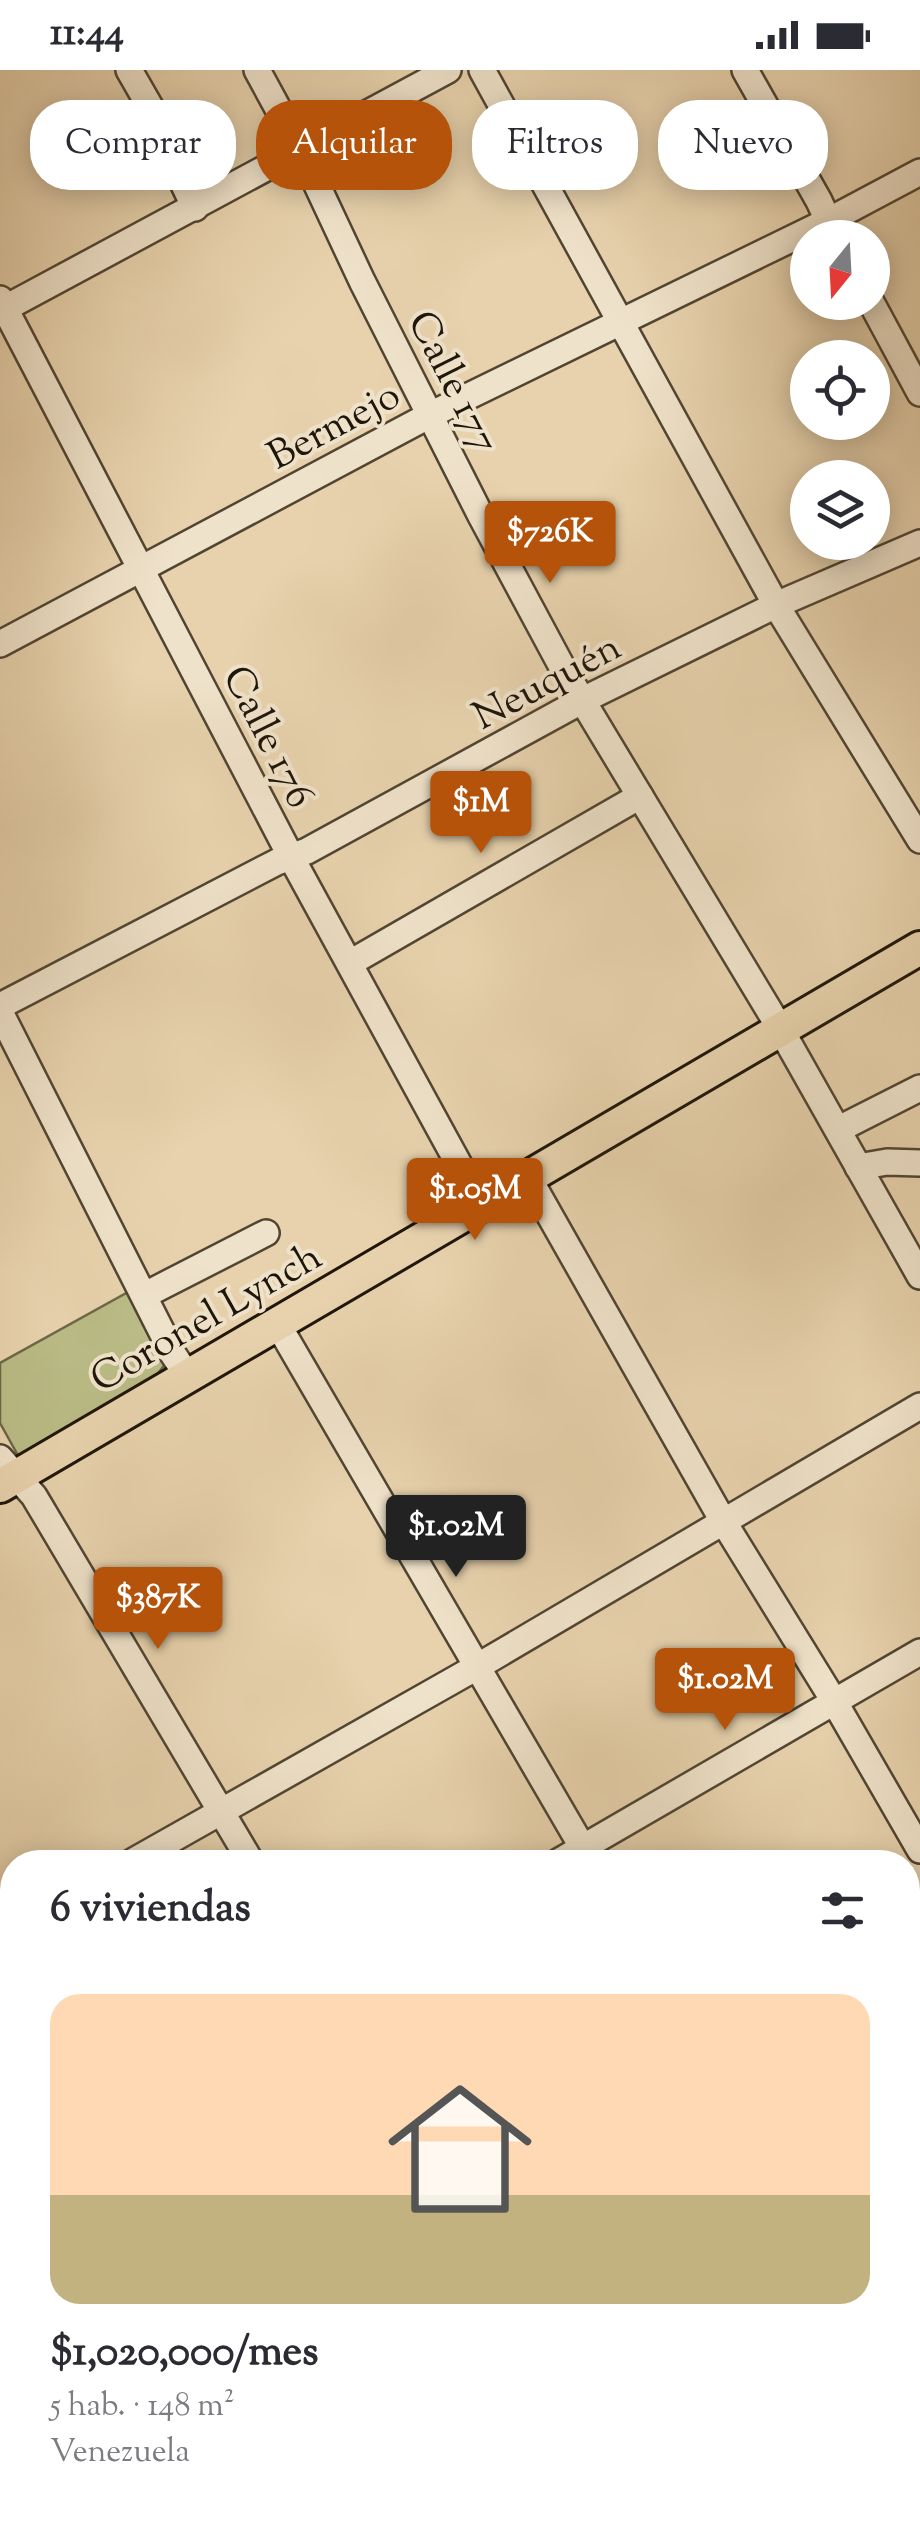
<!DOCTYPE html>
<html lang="es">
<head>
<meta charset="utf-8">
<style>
	:root { --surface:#fff; --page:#f2f2f3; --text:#2b2b33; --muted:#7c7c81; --accent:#b45309 }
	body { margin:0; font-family:"Sorts Mill Goudy",serif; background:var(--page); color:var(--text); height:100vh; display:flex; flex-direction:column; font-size:38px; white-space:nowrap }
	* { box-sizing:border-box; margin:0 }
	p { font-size:32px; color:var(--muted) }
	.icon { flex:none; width:55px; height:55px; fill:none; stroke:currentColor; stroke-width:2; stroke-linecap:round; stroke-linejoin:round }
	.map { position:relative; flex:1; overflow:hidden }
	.side { position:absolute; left:0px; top:1780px; width:920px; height:672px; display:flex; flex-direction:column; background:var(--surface); border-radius:40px 40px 0 0; box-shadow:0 5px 25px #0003 }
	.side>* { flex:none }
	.top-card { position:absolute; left:30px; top:30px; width:860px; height:90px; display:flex; gap:20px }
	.needle { width:65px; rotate:198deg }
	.tools { position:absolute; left:790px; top:150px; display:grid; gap:20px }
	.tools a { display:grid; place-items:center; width:100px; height:100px; border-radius:50%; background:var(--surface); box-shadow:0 5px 25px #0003; font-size:50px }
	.price { position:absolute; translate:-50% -85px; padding:0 22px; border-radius:10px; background:var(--accent); color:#fff; font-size:32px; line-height:65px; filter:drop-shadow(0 2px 5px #0008) }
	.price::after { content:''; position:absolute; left:50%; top:60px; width:30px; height:22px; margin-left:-15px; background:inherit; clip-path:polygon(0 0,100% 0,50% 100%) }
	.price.on { background:#222; color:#fff }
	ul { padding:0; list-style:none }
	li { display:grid; align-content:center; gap:20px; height:530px; padding:0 50px }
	li span { display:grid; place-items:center; height:310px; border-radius:30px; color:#555 }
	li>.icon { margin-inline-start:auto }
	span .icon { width:180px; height:180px; fill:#fffc; stroke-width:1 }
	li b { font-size:42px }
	h2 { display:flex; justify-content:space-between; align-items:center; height:120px; padding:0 50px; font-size:42px }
	.pill { padding:0 35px; border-radius:40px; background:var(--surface); box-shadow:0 5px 25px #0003; font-size:35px; line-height:90px }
	.pill.on { background:var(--accent); color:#fff }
	.status { display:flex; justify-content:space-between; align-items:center; height:70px; padding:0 50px; background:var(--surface); direction:ltr }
	.status svg { height:28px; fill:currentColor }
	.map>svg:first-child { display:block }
	.green { fill:#babb86; stroke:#6c6848; stroke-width:2.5 }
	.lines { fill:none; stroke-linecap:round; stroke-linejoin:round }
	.minor-casing { stroke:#514532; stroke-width:30 }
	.major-casing { stroke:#1f1609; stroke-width:38 }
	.minor { stroke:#efe2ca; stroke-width:25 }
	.major { stroke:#e7d2ad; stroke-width:32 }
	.labels { text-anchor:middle; stroke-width:8; stroke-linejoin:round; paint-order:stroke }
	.street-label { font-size:40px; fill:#1f1609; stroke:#efe2ca }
</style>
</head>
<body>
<div class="status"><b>11:44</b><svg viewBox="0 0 49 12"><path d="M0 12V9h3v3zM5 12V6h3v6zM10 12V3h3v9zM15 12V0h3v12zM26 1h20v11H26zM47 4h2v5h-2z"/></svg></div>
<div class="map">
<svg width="920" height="2451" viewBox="0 0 920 2451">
	<rect width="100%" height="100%" fill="#e7d2ad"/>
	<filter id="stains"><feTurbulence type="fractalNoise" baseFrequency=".002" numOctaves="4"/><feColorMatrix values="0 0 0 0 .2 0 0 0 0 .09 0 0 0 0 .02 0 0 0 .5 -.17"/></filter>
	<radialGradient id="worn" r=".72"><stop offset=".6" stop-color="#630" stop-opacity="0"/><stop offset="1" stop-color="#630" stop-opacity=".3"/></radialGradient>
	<polygon class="green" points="130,1221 166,1293 156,1306 20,1389 0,1353 0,1293"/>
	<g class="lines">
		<g class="minor-casing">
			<g id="minor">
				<polyline points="129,0 160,54 175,96 195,138"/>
				<polyline points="257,0 301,81 362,211 481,446 561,595 781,960 920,1206"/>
				<polyline points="482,0 776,535 920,770"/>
				<polyline points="745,0 819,131 836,168"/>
				<polyline points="0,229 291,787 480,1133"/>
				<polyline points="871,232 920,323"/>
				<polyline points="0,241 448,0"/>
				<polyline points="0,574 430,345 828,151 920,102"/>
				<polyline points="350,893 640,726"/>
				<polyline points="0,936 277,792 307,781 583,630 776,535 920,473"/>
				<polyline points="0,942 173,1284 187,1305"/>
				<polyline points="839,1059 920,1018"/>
				<polyline points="858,1097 887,1092 920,1093"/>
				<polyline points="528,1107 723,1451 834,1631 920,1780"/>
				<polyline points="145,1225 266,1163"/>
				<polyline points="277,1253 591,1792"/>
				<polyline points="0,1388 34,1426 251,1792"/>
				<polyline points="132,1792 475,1598 920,1336"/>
				<polyline points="558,1792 920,1582"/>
				<polyline points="0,1870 12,1863"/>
				<polyline points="0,1917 12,1938"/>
				<polyline points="908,1920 920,1913"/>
				<polyline points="0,2111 12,2104"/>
				<polyline points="908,2248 920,2241"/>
				<polyline points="908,2341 920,2362"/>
				<polyline points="318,2440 325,2451"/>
				<polyline points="629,2440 636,2451"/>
				<polyline points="0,2441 12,2435"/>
				<polyline points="560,2451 579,2440"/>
			</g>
		</g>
		<g class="major-casing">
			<polyline id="major" points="0,1416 920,878"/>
		</g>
		<use href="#minor" class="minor"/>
		<use href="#major" class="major"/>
	</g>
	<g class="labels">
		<g class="street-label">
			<text transform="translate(455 311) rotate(63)" y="14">Calle 177</text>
			<text transform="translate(333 354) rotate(-28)" y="14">Bermejo</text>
			<text transform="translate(546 610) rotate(-28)" y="14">Neuquén</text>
			<text transform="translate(270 666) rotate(63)" y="14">Calle 176</text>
			<text transform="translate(205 1246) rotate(-30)" y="14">Coronel Lynch</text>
		</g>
	</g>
	<rect width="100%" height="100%" filter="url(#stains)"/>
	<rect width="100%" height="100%" fill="url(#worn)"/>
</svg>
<div class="tools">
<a><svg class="needle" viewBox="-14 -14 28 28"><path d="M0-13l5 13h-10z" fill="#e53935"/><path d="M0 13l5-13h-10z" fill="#7c7c81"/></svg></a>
<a><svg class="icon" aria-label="locate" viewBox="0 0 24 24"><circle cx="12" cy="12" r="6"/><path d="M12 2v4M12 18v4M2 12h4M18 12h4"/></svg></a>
<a><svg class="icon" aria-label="layers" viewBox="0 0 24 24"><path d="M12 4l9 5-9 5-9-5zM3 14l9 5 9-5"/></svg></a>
</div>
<b class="price" style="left:550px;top:516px">$726K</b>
<b class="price" style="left:481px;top:786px">$1M</b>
<b class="price" style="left:475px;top:1173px">$1.05M</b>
<b class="price on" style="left:456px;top:1510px">$1.02M</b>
<b class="price" style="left:158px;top:1582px">$387K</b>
<b class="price" style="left:725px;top:1663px">$1.02M</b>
<div class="top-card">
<a class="pill">Comprar</a>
<a class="pill on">Alquilar</a>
<a class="pill">Filtros</a>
<a class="pill">Nuevo</a>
</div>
<section class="side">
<h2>6 viviendas<svg class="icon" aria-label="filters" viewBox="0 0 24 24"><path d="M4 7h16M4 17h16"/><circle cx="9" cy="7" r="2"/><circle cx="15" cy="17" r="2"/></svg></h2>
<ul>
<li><span style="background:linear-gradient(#ffd9b3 65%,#c2b280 0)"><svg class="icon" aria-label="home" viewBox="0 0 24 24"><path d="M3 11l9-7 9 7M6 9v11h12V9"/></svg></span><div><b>$1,020,000/mes</b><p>5 hab. · 148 m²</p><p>Venezuela</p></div></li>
</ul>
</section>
</div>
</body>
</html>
